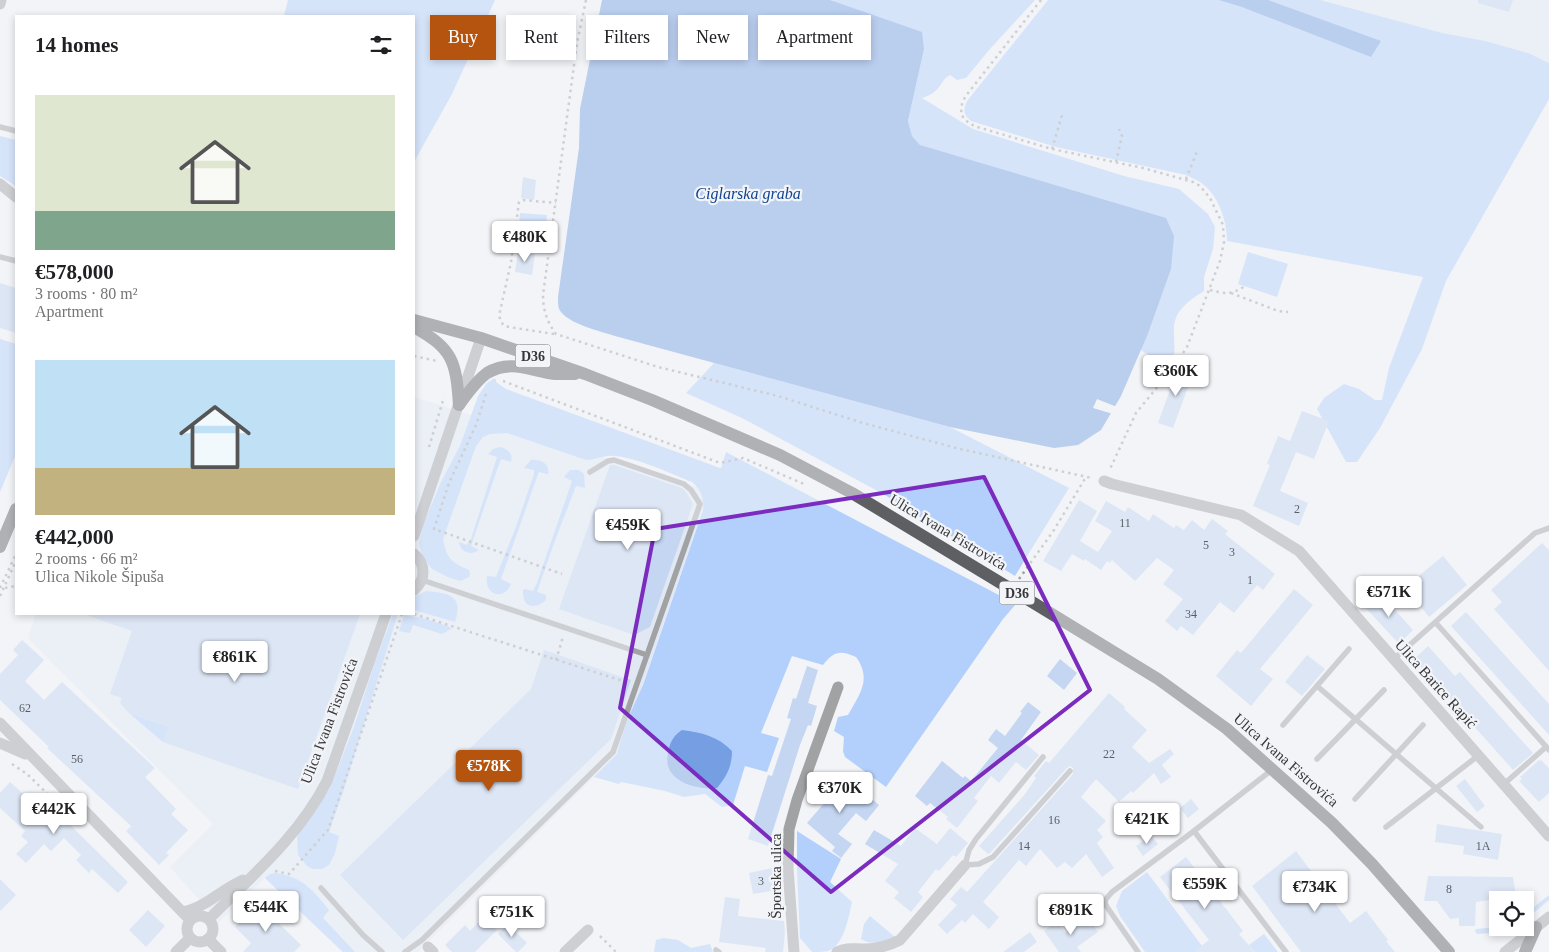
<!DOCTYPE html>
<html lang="en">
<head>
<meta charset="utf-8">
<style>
	:root { --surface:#fff; --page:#f2f2f2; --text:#202124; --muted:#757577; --accent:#b4540e }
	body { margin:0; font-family:"Times New Roman",serif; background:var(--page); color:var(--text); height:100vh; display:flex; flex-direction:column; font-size:19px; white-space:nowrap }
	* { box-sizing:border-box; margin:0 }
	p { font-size:16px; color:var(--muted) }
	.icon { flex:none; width:28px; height:28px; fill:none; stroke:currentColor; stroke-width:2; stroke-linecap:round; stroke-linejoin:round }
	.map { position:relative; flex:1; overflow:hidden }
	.drawer { position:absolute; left:15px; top:15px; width:400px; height:600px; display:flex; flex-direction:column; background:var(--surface); border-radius:0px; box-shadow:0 2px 8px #0003 }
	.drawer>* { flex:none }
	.guide { position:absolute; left:430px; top:15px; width:475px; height:45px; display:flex; gap:10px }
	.buttons { position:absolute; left:1489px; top:891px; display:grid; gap:10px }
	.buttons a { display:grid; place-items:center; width:45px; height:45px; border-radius:0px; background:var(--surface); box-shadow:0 2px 8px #0003; font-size:25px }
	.price { position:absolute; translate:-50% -42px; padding:0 11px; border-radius:5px; background:#fff; color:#222; font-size:16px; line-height:32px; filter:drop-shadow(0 1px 2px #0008) }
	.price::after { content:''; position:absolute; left:50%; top:30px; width:15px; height:11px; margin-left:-8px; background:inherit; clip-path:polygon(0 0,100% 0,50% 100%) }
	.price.current { background:var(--accent); color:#fff }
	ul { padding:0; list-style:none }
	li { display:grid; align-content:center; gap:10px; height:265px; padding:0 20px }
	li span { display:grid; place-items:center; height:155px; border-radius:0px; color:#555 }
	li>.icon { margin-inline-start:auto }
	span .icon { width:90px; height:90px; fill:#fffc; stroke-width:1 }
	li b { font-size:21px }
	h2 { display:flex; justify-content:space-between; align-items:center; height:60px; padding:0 20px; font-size:21px }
	.chip { padding:0 18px; border-radius:0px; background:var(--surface); box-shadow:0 2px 8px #0003; font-size:18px; line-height:45px }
	.chip.current { background:var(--accent); color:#fff }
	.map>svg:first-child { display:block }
	.built { fill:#e2e8f3 }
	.green { fill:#b3d0fd }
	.water { fill:#759fe2 }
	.pier { fill:#f2f4f8 }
	.building { fill:#c4d6f2 }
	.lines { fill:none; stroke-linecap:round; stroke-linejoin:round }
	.path { stroke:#a1a3a5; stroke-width:2.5; stroke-dasharray:2.5 4; stroke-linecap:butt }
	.service { stroke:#a1a2a4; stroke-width:5.5 }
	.minor { stroke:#a1a2a4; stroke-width:11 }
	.primary { stroke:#5d5f62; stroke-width:12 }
	.marked { fill:none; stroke:#7b2cbf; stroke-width:4; stroke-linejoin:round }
	.labels { text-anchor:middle; stroke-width:4.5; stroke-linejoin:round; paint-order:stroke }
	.number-label { font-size:12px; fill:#5a5f66 }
	.shield { fill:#f2f4f8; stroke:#6e7072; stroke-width:1 }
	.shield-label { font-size:14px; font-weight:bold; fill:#363738 }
	.street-label { font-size:15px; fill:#363738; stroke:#f2f4f8 }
	.water-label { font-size:16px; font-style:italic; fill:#104490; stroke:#f2f4f8 }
</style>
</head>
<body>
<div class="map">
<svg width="1549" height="952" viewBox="0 0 1549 952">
	<rect width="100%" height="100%" fill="#f2f4f8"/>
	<g class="built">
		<polygon points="1310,0 1549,0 1549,76"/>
		<polygon points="414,397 709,491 627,731 617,754 418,952 343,952 265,878 219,922 170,867 213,824 28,638 36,614 414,614"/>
	</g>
	<g class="green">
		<polygon points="288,0 495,0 452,94 414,162 414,16 284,16"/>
		<path d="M831,0H1035L989,50L966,78L957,80L950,75C944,78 943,82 939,87C935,93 928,96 922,98L973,129L1124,176L1179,189L1208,214L1215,227L1213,249L1204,277V291C1187,302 1172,312 1174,334C1174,342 1175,347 1174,354L1158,361L1139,349L920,145L912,136L908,121L924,49Z"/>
		<path d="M1048,0H1320L1442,33L1485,41L1528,53L1549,63V99L1446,281L1422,349L1380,428L1357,462H1346L1317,409L1324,398L1344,384L1359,389L1375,400H1382L1389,368L1423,277L1227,241C1227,220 1218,194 1200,182C1195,179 1190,177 1186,175L1056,147L971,121C963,114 963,111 967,101Z"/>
		<polygon points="0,136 16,140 16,186 0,176"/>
		<polygon points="520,213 547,215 544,249 517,247"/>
		<polygon points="1248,252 1288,264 1277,297 1238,284"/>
		<polygon points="0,339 16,344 16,454 0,492"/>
		<polygon points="714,363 950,427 1069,488 1015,576 885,495 742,418 686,393"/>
		<path d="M493,379H496V382L506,389L720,468H721L726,452L1016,604L1003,619L886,787L845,757L843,751L844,737L834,731L838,717L848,715C860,694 872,679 856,657C840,650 834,651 823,665L792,656L761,733L779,738L767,772L745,766L733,805L722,807L705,794L684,797L665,791L621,782L619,784L594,777L617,754L625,725L643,685L703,510C704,497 701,490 692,482C672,474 633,456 613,456C604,455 596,460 586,460L507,433L490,434L483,437L476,446L443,539C447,559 451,562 469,570L470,574L469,577L461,581L450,578L432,569L422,556L419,543L424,523L441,482L460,446L478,396L487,383Z"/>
		<path d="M500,447C508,449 513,453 511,462L501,459L498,467L471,546L479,550C471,556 461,553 459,542L467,545L471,539L497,457L488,454L493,449Z"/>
		<path d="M531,460C540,459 550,463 548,474L539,472L538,474L501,579L511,584C505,601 484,596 487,576L496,577L517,524L534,474V470L524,468Z"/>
		<path d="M570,470H579L584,474L585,488L576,486L554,543L537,592L546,595V600C535,610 522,608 523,590L525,589L533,591L537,583L572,481L564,477Z"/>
		<path d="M426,591C448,593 464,595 455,622L414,610V597Z"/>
		<polygon points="393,614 397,615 396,620 344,789 329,832 339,836 335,853 329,865 322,869 313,869 307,866 298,855 297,837 300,830 311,818 330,788 354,727 374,665"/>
		<polygon points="404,615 423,618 450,627 451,629 442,634 413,625 410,633 399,631"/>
		<polygon points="129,713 169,727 163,742"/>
		<path d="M797,831L841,859L830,882L852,902C849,916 844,946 828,951C824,952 817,952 812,952L800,938L797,870Z"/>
		<polygon points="1147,872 1199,942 1207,952 1145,952 1120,916 1116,906 1122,891"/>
		<path d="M276,873C302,877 313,890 329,910L323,918L355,952H343L265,878L270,874Z"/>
		<polygon points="1549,895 1549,900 1525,920 1525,914"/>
		<path d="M870,916L895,937C885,942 871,946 861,939L864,924Z"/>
		<polygon points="1497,927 1508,928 1490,933 1477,934 1475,931 1476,929"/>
		<polygon points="1264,934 1278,952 1255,952 1249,945"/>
		<polygon points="663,938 678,940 691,948 710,944 713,952 654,952 656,940"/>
	</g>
	<g class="water">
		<path d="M602,0H830L922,32L924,49L908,121L912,136L920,145L1166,218L1174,236L1171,269L1147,336L1121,396L1101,430L1078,445L1054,448L950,427L615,336C600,331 567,324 559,309C558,306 558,301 558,297L579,148L580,109Z"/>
		<polygon points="1219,0 1268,0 1381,41 1371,57 1242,7"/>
		<path d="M682,730C701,732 719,737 732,751C732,766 727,776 717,788C695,790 662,781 668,753C670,742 673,736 682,730Z"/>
	</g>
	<polygon class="pier" points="1097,399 1117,407 1113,414 1093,408"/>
	<g class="building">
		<polygon points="1478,0 1513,0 1509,12 1478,3"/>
		<polygon points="523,177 536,180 534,200 521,198"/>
		<polygon points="518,251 535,254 532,275 515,272"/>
		<polygon points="0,283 16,288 16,333 0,328"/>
		<polygon points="1179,365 1194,371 1173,428 1158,423"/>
		<polygon points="1302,411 1329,421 1314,459 1296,452 1280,491 1308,503 1299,526 1253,506 1270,465 1267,464 1278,436 1290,441"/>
		<polygon points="610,465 614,465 682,488 686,492 693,504 650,627 634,635 559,609"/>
		<polygon points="1079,500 1097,511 1080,541 1098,552 1112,531 1095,521 1106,501 1125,512 1128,507 1149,521 1153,514 1174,528 1176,525 1184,530 1192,520 1204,530 1212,519 1228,531 1225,534 1275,574 1263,590 1257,585 1234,613 1220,602 1193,635 1181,626 1177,631 1165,621 1183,599 1163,584 1174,570 1157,558 1135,581 1112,560 1110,563 1107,561 1101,570 1085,559 1084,561 1072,554 1061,571 1043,561"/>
		<polygon points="1542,543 1549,550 1549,671 1494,609 1502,602 1491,590"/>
		<polygon points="1443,556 1467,585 1429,617 1405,587"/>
		<polygon points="1294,589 1313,605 1260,669 1273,679 1251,706 1216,676 1237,650 1241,653"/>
		<polygon points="1379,592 1413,630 1399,644 1364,606"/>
		<polygon points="1466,612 1549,704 1549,735 1451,626"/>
		<polygon points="89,614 360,614 298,789 163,742 169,727 129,713 120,703 122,698 110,694 132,631 89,616"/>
		<polygon points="22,640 44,660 25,681 44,700 62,682 155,768 145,777 176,809 171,814 188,830 166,853 169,855 159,865 126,831 131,826 47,748 49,747 0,700 0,674 18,655 13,650"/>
		<polygon points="1428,646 1455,676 1460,672 1533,753 1513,770 1414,659"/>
		<polygon points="544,650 631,680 611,739 403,940 340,875 531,689"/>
		<polygon points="1307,655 1325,669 1302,696 1285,682"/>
		<polygon points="1060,659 1077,673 1064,690 1047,676"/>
		<polygon points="807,666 818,670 808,703 817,706 811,726 808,725 800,745 768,846 748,839 768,775 772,776 791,719 787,718 793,698 796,699"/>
		<polygon points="1109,693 1125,707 1124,709 1147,730 1132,747 1149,763 1170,749 1174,754 1162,765 1171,777 1161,784 1154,773 1133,793 1131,791 1119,802 1096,779 1081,797 1106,821 1097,830 1103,837 1097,843 1114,868 1102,877 1086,854 1072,868 1065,862 1057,868 1040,849 1026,866 1019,860 983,902 999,917 989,929 973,914 965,923 962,920 947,934 938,925 957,905 950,899 961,887 967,892 1073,774 1073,768 1070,766 1067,768 990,853 988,854 979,846 1025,794 1036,778 1034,776 1046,761 1049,763"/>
		<polygon points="1028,702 1041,712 1021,740 1039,755 1026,770 1016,762 999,783 991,776 974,798 978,801 957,828 946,819 948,817 930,803 927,806 915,796 942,761 963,778 965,776 971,781 998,748 988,740 996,729 1005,736 1022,713 1020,712"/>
		<polygon points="1539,760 1540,761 1541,760 1549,768 1549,793 1539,802 1519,781 1522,779 1520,777"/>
		<polygon points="834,777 861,800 866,794 879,805 866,821 856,813 838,834 852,844 841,858 832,851 835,847 807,823 826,801 819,795"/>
		<polygon points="1465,779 1485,806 1477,812 1456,786"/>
		<polygon points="10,782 47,815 53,808 128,882 118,893 92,869 89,873 76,860 81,855 64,838 51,851 44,844 26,863 16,854 28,842 21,836 25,831 0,808 0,793"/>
		<polygon points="1191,799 1199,809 1188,818 1180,808"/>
		<polygon points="1437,824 1502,834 1498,860 1463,854 1464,846 1435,842"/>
		<polygon points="915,828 937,844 950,828 968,843 956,857 953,855 939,871 936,869 918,892 923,897 911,912 894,898 899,892 885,881 898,864 865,844 874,830 901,846"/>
		<polygon points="1151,835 1158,844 1143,856 1136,846"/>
		<polygon points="1296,851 1350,923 1366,911 1388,940 1386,941 1395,952 1301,952 1252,886"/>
		<polygon points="1186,857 1243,931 1239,934 1255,952 1194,952 1209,940 1160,877"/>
		<polygon points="772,868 777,890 753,894 749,873"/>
		<polygon points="1428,876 1513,877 1516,896 1476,902 1475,926 1459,926 1459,918 1450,919 1437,901 1424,901"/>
		<polygon points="0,879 16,895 0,911"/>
		<polygon points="725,897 740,899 738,916 784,921 785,932 783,952 765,952 766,948 719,942"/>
		<polygon points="258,903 301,945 294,952 243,952 251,943 235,927"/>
		<polygon points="148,910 165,926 146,947 129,930"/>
		<polygon points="483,917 497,930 475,952 452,952 445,945 465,925 470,931"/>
		<polygon points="1087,917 1098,932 1077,947 1081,952 1059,952 1044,931 1057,921 1065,933"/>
		<polygon points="508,924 527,943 518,952 516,952 498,934"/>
		<polygon points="1030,932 1037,942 1024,952 1003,952"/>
	</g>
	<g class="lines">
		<g class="path">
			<path d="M586,0L577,43L543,295C543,310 547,322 556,334L658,367L778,396L863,423L960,449L1092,478"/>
			<polyline points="1041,0 965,97 962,104 961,114 965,120 974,126 1052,149 1143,168 1193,182 1200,186 1210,198 1223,225 1224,242 1220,261 1187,347 1173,368 1136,413 1110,469"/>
			<polyline points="1052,149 1062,115"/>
			<polyline points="1116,162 1122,136 1119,129"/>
			<polyline points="1186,179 1198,149"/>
			<path d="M1210,290C1226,294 1231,295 1245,286"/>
			<polyline points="1231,293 1278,311 1288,312"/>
			<polyline points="554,334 509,327 503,325 499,316 511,262 519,202 523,200 556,203"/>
			<polyline points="414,356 437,361"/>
			<polyline points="503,381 720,463 743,458 804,484"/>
			<polyline points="486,394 476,425 449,483 434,529 562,574"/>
			<polyline points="429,447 444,397"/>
			<polyline points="1019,579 1054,530 1086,477"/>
			<polyline points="0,588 16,554"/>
			<polyline points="5,588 16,586"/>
			<polyline points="0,596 16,561"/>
			<polyline points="414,614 626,682"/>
			<polyline points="556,660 563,637"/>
			<polyline points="12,764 27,774 53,799"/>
			<polyline points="275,871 289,874 328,830 402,614"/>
			<polyline points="600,936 616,952"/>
		</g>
		<g class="service">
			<polyline points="0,127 16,131"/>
			<polyline points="0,257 16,261"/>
			<polyline points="422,580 647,655"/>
			<polyline points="1436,623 1549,750"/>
			<polyline points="1394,659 1535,533 1549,528"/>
			<polyline points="1317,686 1481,827"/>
			<polyline points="1283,725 1349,649"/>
			<polyline points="1043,757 976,839 969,850 965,865 979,864 993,857 1070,771"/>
			<polyline points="1317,759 1384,690"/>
			<polyline points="1504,784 1546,747"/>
			<polyline points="1355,799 1423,725"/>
			<polyline points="1386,827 1479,755"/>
			<polyline points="1194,831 1286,952"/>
			<polyline points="321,888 363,935 382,952"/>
			<polyline points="716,950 719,952"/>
			<polyline points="405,952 422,940 613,752 700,504 691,490 684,484 614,460 608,461 590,472"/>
			<polyline points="1138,952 1107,907 1105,903 1106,899 1112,892 1194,831 1273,769"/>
		</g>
		<g class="minor">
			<polyline points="0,4 1,0"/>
			<polyline points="0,184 16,197"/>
			<polyline points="1104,481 1112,484 1241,515 1299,551 1549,836"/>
			<polyline points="414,536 481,338"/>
			<path d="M414,554C426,564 426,580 414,590"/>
			<polyline points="0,723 190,920"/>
			<polyline points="0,743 25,754"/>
			<path d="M183,912C205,908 222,889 243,880"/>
			<circle cx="200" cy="929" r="13"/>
			<path d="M209,919C251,877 300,835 327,781L386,614"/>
			<polyline points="208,939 221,952"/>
			<polyline points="428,947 433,952"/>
			<polyline points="176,952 190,938"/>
			<polyline points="565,952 588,930"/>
			<polyline points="794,952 788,868 789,829 797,800 838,687"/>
			<path d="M837,952C847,947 853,949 865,949C878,949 888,946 900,940L965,865"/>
			<polyline points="1505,952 1549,917"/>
		</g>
		<g class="primary">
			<polyline points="414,320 481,338 585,374 652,400 780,455 852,493 1014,591 1158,679 1227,729 1332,823 1372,864 1449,952"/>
			<path d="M414,327C453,349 456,361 459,405"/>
			<path d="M459,405C467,394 476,381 487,373C511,359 531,371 555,374C562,374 568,374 575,374"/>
			<polyline points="0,547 16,509"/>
			<polyline points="1525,952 1536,927"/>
		</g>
	</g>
	<path d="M0 0H1549V952H0ZM984,477L1090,690L831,892L620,708L655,529Z" fill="#f2f4f8" fill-opacity=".55" fill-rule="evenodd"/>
	<path class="marked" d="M984,477L1090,690L831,892L620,708L655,529Z"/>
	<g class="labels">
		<g class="number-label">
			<text x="1297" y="513">2</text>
			<text x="1125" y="527">11</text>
			<text x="1206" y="549">5</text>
			<text x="1232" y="556">3</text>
			<text x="1250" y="584">1</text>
			<text x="1191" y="618">34</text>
			<text x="25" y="712">62</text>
			<text x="1109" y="758">22</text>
			<text x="77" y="763">56</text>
			<text x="1054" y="824">16</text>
			<text x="1024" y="850">14</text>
			<text x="1483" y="850">1A</text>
			<text x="761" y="885">3</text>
			<text x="1449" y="893">8</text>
		</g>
		<g class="shield">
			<rect x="515.5" y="344.5" width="35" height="23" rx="4"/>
			<rect x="999.5" y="581.5" width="35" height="23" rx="4"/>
		</g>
		<g class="shield-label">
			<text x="533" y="361">D36</text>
			<text x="1017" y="598">D36</text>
		</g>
		<g class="street-label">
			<text transform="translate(948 532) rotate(31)" y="5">Ulica Ivana Fistrovića</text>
			<text transform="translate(1436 684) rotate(48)" y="5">Ulica Barice Rapić</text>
			<text transform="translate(329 721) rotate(-69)" y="5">Ulica Ivana Fistrovića</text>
			<text transform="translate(1286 760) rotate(41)" y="5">Ulica Ivana Fistrovića</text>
			<text transform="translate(776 876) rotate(-90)" y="5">Športska ulica</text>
		</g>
		<g class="water-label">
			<text x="748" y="199">Ciglarska graba</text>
		</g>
	</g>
</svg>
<div class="buttons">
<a><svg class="icon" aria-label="locate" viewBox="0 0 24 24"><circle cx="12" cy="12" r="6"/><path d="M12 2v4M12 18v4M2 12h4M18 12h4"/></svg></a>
</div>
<b class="price" style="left:525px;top:263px">€480K</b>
<b class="price" style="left:1176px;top:397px">€360K</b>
<b class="price" style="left:628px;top:551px">€459K</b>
<b class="price" style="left:1389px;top:618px">€571K</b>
<b class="price" style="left:235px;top:683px">€861K</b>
<b class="price current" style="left:489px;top:792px">€578K</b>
<b class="price" style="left:840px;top:814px">€370K</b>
<b class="price" style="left:54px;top:835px">€442K</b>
<b class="price" style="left:1147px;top:845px">€421K</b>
<b class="price" style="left:1205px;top:910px">€559K</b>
<b class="price" style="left:1315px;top:913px">€734K</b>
<b class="price" style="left:266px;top:933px">€544K</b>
<b class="price" style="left:1071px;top:936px">€891K</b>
<b class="price" style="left:512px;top:938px">€751K</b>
<div class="guide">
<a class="chip current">Buy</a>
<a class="chip">Rent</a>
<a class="chip">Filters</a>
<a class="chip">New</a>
<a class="chip">Apartment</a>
</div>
<section class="drawer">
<h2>14 homes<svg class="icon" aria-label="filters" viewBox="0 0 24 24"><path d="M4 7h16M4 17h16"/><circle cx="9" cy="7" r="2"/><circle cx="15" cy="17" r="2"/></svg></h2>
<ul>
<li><span style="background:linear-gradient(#dfe7d0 75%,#7fa58c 0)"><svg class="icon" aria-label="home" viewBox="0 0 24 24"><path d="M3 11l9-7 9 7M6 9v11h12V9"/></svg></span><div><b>€578,000</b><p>3 rooms · 80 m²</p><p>Apartment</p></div></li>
<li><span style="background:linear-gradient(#bfe0f5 70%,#c2b280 0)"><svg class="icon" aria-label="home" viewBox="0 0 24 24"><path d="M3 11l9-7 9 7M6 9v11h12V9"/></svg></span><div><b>€442,000</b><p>2 rooms · 66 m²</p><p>Ulica Nikole Šipuša</p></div></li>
</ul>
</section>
</div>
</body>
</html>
